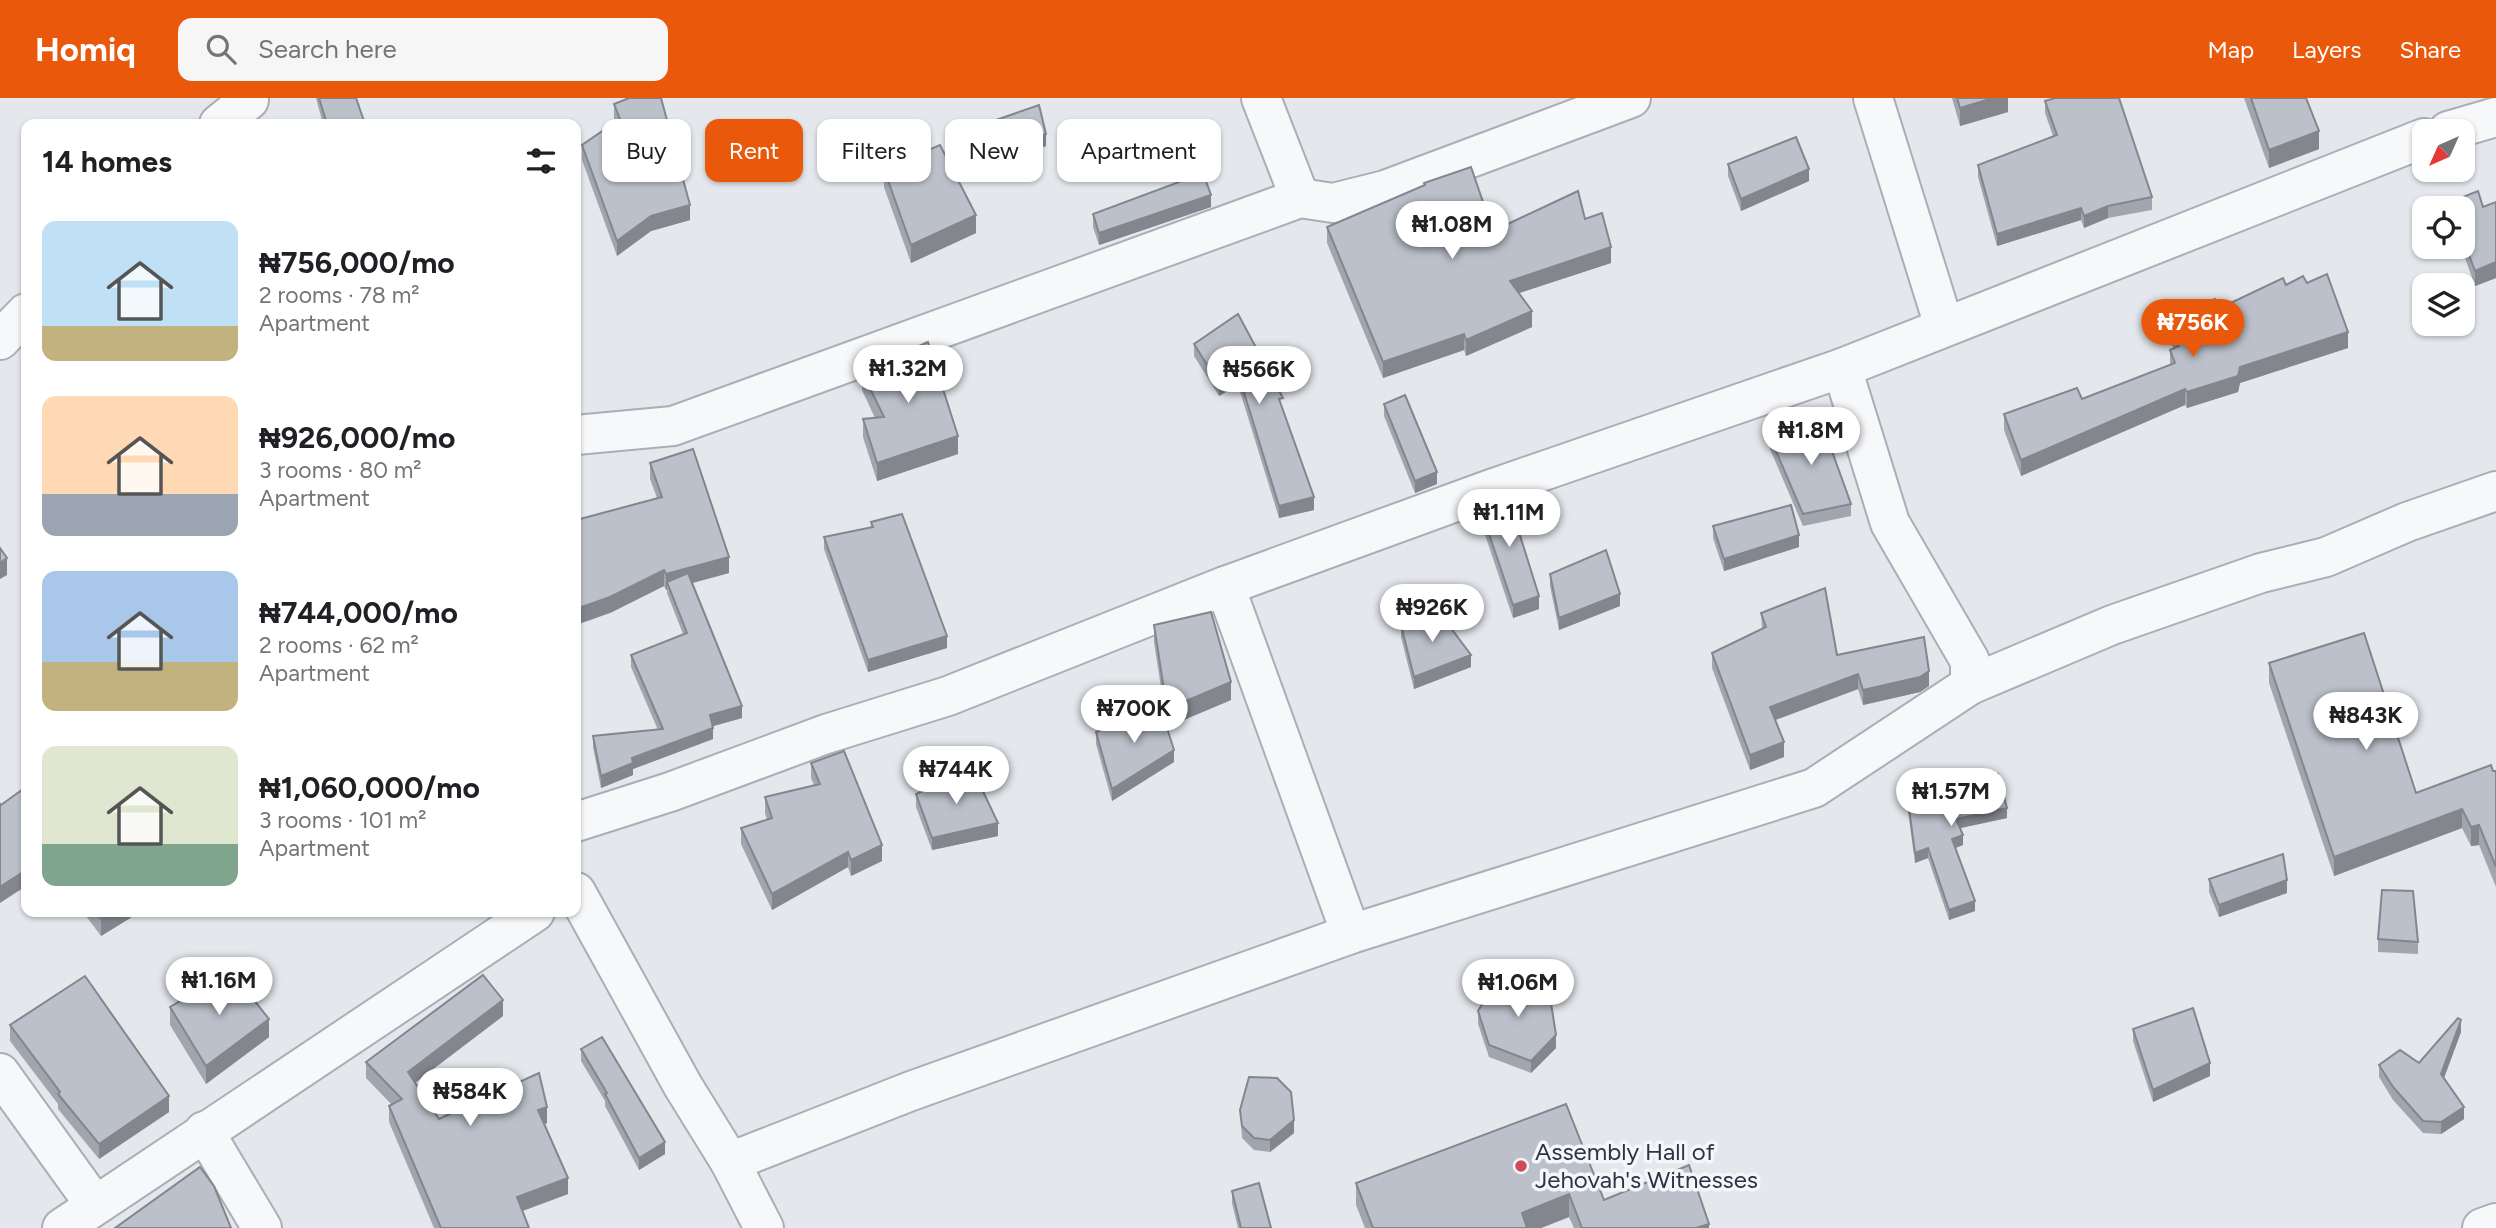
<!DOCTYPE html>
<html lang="en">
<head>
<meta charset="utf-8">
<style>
	:root { --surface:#fff; --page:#f6f6f6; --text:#202124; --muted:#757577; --accent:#ea580c }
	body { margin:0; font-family:Figtree,sans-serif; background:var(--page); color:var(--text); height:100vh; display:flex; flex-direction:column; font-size:26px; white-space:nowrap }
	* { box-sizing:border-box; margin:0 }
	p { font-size:23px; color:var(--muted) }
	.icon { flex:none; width:38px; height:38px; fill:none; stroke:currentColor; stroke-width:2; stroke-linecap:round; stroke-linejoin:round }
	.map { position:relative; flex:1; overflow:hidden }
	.drawer { position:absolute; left:21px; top:21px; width:560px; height:798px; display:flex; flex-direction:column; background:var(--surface); border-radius:14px; box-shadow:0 2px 5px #0004 }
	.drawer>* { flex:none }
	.top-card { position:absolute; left:602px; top:21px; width:665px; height:63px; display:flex; gap:14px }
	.needle { width:46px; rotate:225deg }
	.buttons { position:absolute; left:2412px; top:21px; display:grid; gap:14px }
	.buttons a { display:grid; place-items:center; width:63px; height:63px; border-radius:14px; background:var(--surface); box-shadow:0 2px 5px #0004; font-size:35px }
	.price { position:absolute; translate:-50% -60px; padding:0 16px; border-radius:24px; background:#fff; color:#222; font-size:23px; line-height:46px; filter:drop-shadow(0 2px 4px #0008) }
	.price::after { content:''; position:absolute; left:50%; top:42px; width:21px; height:16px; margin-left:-10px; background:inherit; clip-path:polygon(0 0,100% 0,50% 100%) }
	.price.current { background:var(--accent); color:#fff }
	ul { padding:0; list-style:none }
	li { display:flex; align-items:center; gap:21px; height:175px; padding:0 21px }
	li span { display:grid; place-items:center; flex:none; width:196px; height:140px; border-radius:14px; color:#555 }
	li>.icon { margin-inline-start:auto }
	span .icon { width:84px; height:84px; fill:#fffc; stroke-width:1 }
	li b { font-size:30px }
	h2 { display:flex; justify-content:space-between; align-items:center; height:84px; padding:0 21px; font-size:30px }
	.tag { padding:0 24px; border-radius:14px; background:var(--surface); box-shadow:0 2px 5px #0004; font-size:24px; line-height:63px }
	.tag.current { background:var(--accent); color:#fff }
	header { display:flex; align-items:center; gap:42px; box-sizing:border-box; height:98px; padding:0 35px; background:var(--accent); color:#fff }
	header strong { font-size:33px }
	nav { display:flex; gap:38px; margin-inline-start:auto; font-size:24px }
	.search { width:490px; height:63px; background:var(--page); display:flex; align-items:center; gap:18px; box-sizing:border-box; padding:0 24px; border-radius:14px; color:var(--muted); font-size:26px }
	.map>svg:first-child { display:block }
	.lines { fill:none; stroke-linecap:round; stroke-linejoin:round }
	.minor-casing { stroke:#a9aeb7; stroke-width:42 }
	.minor { stroke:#f7f8fa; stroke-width:38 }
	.wall { fill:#a1a5ae }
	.shaded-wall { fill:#83868d }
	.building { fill:#bbc0ca; stroke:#83868d; stroke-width:2 }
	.poi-dot { fill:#d1495b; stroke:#f4f6f9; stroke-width:2.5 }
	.labels { text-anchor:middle; stroke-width:7; stroke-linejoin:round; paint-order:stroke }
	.poi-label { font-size:24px; fill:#2b3445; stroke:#f4f6f9; text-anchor:start }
</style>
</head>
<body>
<header>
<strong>Homiq</strong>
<div class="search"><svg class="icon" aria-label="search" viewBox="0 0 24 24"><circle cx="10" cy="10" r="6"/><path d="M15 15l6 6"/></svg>Search here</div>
<nav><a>Map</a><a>Layers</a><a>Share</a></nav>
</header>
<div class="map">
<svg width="2496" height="1130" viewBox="0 0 2496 1130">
	<rect width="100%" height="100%" fill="#e4e7ec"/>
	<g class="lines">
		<g class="minor-casing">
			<g id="minor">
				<polyline points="1261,0 1300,100"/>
				<polyline points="1873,0 1944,228"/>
				<polyline points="219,26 249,2"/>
				<polyline points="2448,33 2496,19"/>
				<polyline points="0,242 26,215"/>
				<polyline points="1842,270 1890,425 1970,563 1970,587"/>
				<polyline points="576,337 673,328 1300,100 1333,105 1385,92 1631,0"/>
				<polyline points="1225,488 1351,836"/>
				<polyline points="576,724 670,694 826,636 948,598 1225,488 1491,391 1842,270 2424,40"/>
				<polyline points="576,794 683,988 730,1064 764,1130"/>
				<polyline points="0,975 95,1107"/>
				<polyline points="204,1033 262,1130"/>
				<polyline points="730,1064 911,993 1351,836 1814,690 1970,587 2112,527 2261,475 2326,459 2407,424 2496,393"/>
				<polyline points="62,1130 535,814"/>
				<polyline points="2482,1130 2496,1125"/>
			</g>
		</g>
		<use href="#minor" class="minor"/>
	</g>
	<g class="wall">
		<polygon points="316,0 356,0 365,26 323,26"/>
		<polygon points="1952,0 2008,0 2008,14 1960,28"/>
		<polygon points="2244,0 2306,0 2319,51 2269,70"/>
		<polygon points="2045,3 2152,99 2152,112 2108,120 2084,130 2081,122 1997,148 1978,79 1978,67 2053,38 2045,15"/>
		<polygon points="614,6 690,122 651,133 617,158 582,62 582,47 615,24 614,22"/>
		<polygon points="953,37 1046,48 970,76 953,49"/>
		<polygon points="1728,66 1809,83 1741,113 1728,78"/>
		<polygon points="884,71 976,135 911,165 884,89"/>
		<polygon points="1424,85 1493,133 1585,121 1611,165 1519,195 1532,229 1466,258 1464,252 1383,280 1327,145 1327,129 1424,88"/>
		<polygon points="2450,104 2483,109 2496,104 2496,180 2475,188 2461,149 2462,149 2462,110 2450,110"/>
		<polygon points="1211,109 1099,147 1093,129 1093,116"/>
		<polygon points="2286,187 2348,250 2240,285 2238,294 2187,310 2185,307 2021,378 2004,332 2004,316 2082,301 2170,267 2170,252 2173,250 2172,247 2172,231 2191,227 2191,210 2218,211"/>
		<polygon points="1238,216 1314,412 1279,420 1238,287 1219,298 1194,258 1194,246"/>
		<polygon points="862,274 958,356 877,383 863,339 863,321 875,320 862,292"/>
		<polygon points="1384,306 1437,386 1415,395 1384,318"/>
		<polygon points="1770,339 1851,406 1851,418 1803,428 1770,351"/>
		<polygon points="650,365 729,475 692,485 742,620 713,628 713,641 633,671 633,677 601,690 593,649 593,638 658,632 631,569 631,557 683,536 667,495 667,492 666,492 664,488 610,515 580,421 657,400 650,381"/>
		<polygon points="1479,406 1539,511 1513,520 1479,419"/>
		<polygon points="871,424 947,550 868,574 824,451 824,439 871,429"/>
		<polygon points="1713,428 1799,449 1724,473 1713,440"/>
		<polygon points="1550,476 1620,508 1559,532 1550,488"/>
		<polygon points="1761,515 1837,557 1929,588 1920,594 1863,607 1858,591 1775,622 1784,659 1750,672 1712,570 1712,555 1762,531"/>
		<polygon points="1154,527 1231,602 1167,629 1154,544"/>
		<polygon points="1401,527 1471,569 1414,591 1401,539"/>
		<polygon points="2269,565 2416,695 2496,673 2496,789 2479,747 2471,748 2462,730 2334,778 2269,585"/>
		<polygon points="1096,634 1174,664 1112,703 1096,646"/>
		<polygon points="811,665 882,763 851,778 848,769 772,812 741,746 741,730 767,722 765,715 765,699 814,687 811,680"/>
		<polygon points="1907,695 2007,720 1960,730 1963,747 1956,750 1975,813 1949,822 1928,760 1915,765 1907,705"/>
		<polygon points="916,696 998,738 932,752 916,709"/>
		<polygon points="2209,781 2287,795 2219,819 2209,794"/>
		<polygon points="83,814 140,814 101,838"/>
		<polygon points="2378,841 2418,844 2418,856 2378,854"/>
		<polygon points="170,909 269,939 206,986 170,927"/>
		<polygon points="1478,913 1556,950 1531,975 1489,959 1478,926"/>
		<polygon points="503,918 415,985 439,1021 547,1025 544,1026 568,1096 522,1113 529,1130 434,1130 389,1024 389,1008 392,1007 366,980 366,964"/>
		<polygon points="10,927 169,1014 99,1061 58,1011 58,1006 10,943"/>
		<polygon points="2133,931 2210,978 2153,1004 2133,943"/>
		<polygon points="2461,934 2444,980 2464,1021 2441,1036 2423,1035 2393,1002 2379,979 2379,967 2419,965"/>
		<polygon points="581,951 665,1056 639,1072 605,1008 605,1003 581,963"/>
		<polygon points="1566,1006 1604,1102 1709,1130 1574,1130 1569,1119 1541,1130 1365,1130 1356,1107 1356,1085"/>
		<polygon points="1240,1012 1294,1035 1270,1054 1254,1052 1242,1040"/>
		<polygon points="1232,1093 1271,1130 1238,1130 1232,1105"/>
	</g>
	<g class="shaded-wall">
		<polygon points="1993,0 2008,0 2008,14 1960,28 1960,10"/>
		<polygon points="2319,33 2319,51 2269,70 2269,52"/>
		<polygon points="1046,36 1046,48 970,76 970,63"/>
		<polygon points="1809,71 1809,83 1741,113 1741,101"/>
		<polygon points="1211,97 1211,109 1099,147 1099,135"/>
		<polygon points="690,107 690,122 651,133 617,158 617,143 651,118"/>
		<polygon points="2108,108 2108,120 2084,130 2084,118"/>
		<polygon points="2081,110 2081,122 1997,148 1997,136"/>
		<polygon points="976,117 976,135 911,165 911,147"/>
		<polygon points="1611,149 1611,165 1510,198 1510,183"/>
		<polygon points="2496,164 2496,180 2475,188 2475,173"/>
		<polygon points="1532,213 1532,229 1466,258 1466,242"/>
		<polygon points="2348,234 2348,250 2240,285 2238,294 2187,310 2187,294 2240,269"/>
		<polygon points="1464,236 1464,252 1383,280 1383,264"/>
		<polygon points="1238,275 1238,287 1219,298 1219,286"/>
		<polygon points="2185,291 2185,307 2021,378 2021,362"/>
		<polygon points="958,338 958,356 877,383 877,365"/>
		<polygon points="1437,374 1437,386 1415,395 1415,383"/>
		<polygon points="1314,399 1314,412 1279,420 1279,408"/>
		<polygon points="1799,437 1799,449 1724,473 1724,461"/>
		<polygon points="729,459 729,475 670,491 667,484 667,492 666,492 666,476"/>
		<polygon points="7,460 7,477 0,481 0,465"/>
		<polygon points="664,472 664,488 610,515 576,527 576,511"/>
		<polygon points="1620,496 1620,508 1559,532 1559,520"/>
		<polygon points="1539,498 1539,511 1513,520 1513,507"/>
		<polygon points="947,538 947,550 868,574 868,562"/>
		<polygon points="1471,557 1471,569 1414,591 1414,579"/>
		<polygon points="1929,573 1929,588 1920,594 1863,607 1863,592"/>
		<polygon points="1858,576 1858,591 1770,624 1770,609"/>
		<polygon points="1231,584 1231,602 1167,629 1167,611"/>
		<polygon points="742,608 742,620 710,629 710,617"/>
		<polygon points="713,630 713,641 633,671 633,677 601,690 601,678 632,660"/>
		<polygon points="1784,644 1784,659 1750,672 1750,657"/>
		<polygon points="1174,652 1174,664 1112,703 1112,691"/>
		<polygon points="2007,710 2007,720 1956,731 1956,721"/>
		<polygon points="2462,711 2462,730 2334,778 2334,759"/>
		<polygon points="998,725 998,738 932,752 932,740"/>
		<polygon points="2479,727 2479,747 2471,748 2471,729"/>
		<polygon points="1963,737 1963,747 1952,751 1952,741"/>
		<polygon points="882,747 882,763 851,778 851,762"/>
		<polygon points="1928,750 1928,760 1915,765 1915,755"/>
		<polygon points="848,754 848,769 772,812 772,796"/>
		<polygon points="26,772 26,788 0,805 0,789"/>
		<polygon points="2287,782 2287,795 2219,819 2219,807"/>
		<polygon points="1975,803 1975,813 1949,822 1949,812"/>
		<polygon points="113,814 140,814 101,838 101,821"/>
		<polygon points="503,902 503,918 408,990 408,974"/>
		<polygon points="269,921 269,939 206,986 206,968"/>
		<polygon points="2461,922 2461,934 2441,988 2441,976"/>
		<polygon points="1556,937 1556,950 1531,975 1531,963"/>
		<polygon points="2210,965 2210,978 2153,1004 2153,992"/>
		<polygon points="169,998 169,1014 99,1061 99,1046"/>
		<polygon points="547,1009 547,1025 538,1029 538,1012"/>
		<polygon points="2464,1009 2464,1021 2441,1036 2441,1024"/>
		<polygon points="1294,1022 1294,1035 1270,1054 1270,1042"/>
		<polygon points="665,1044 665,1056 639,1072 639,1060"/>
		<polygon points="568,1080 568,1096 517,1115 517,1099"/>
		<polygon points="1569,1096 1569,1119 1541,1130 1522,1130 1522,1115"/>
		<polygon points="1709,1126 1709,1130 1696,1130"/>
	</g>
	<g class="building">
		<polygon points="319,0 356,0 365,26 327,26"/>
		<polygon points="629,0 661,0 690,107 651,118 617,143 582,47 620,21 614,6"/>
		<polygon points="1957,0 1993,0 1960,10"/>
		<polygon points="2055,0 2119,0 2152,99 2108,108 2084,118 2081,110 1997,136 1978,67 2057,37 2045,3"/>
		<polygon points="2251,0 2306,0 2319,33 2269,52"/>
		<polygon points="1039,7 1046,36 970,63 953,37"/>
		<polygon points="1796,39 1809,71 1741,101 1728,66"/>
		<polygon points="940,47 976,117 911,147 884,71"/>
		<polygon points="1471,69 1493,133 1578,93 1585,121 1602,115 1611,149 1510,183 1532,213 1466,242 1464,236 1383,264 1327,129 1425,87 1424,85"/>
		<polygon points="1203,75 1211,97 1099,135 1093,116"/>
		<polygon points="2478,93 2483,109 2496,104 2496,164 2475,173 2462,138 2462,110 2452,110 2450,104"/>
		<polygon points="2327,176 2348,234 2240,269 2238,278 2187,294 2185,291 2021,362 2004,316 2077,290 2082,301 2175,265 2170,252 2179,248 2172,231 2195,226 2191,210 2215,201 2218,211 2283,180 2286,187 2303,178 2307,185"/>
		<polygon points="1238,216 1283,300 1279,301 1314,399 1279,408 1238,275 1219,286 1194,246"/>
		<polygon points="928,244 958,338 877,365 863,321 884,319 862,274"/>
		<polygon points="1405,297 1437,374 1415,383 1384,306"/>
		<polygon points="1819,317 1851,406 1803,416 1770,339"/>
		<polygon points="693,351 729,459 666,476 664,472 610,499 576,511 576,410 580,421 662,399 650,365"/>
		<polygon points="1507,396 1539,498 1513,507 1479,406"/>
		<polygon points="1791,407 1799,437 1724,461 1713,428"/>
		<polygon points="902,416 947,538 868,562 824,439 873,429 871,424"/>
		<polygon points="0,450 7,460 0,465"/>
		<polygon points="1606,452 1620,496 1559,520 1550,476"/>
		<polygon points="688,475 742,608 710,617 713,630 632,660 633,665 601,678 593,638 663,631 631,557 687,535 667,484"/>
		<polygon points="1825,490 1837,557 1924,539 1929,573 1920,579 1863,592 1858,576 1770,609 1784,644 1750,657 1712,555 1766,529 1761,515"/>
		<polygon points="1211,514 1231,584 1167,611 1154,527"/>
		<polygon points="1439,514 1471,557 1414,579 1401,527"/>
		<polygon points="2364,535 2416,695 2491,667 2493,673 2496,673 2496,769 2479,727 2471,729 2462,711 2334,759 2269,565"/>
		<polygon points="1160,608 1174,652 1112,691 1096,634"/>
		<polygon points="844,653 882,747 851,762 848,754 772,796 741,730 772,720 765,699 820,686 811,665"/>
		<polygon points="972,670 998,725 932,740 916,696"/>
		<polygon points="1998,676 2007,710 1956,721 1963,737 1952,741 1975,803 1949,812 1928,750 1915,755 1907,695"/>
		<polygon points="26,689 26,772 0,789 0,706 1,707"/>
		<polygon points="2283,756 2287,782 2219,807 2209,781"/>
		<polygon points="2382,792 2413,793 2418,844 2378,841"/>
		<polygon points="95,814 113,814 101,821"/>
		<polygon points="231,873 269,921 206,968 170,909"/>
		<polygon points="483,877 503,902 408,974 439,1021 539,975 547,1009 538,1012 568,1080 517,1099 529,1130 441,1130 389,1008 402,1001 366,964"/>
		<polygon points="85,878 169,998 99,1046 58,996 60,994 10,927"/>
		<polygon points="1513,881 1529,887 1551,905 1556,937 1531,963 1489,947 1478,913 1493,889"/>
		<polygon points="2193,910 2210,965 2153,992 2133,931"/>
		<polygon points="2458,920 2461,922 2441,976 2464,1009 2441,1024 2423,1023 2393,989 2379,967 2400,952 2419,965"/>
		<polygon points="602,939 665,1044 639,1060 605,996 607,995 581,951"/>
		<polygon points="1249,979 1277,980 1291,994 1294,1022 1270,1042 1254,1040 1242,1028 1240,1012"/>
		<polygon points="1566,1006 1604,1102 1689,1067 1709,1126 1696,1130 1582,1130 1569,1096 1522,1115 1527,1130 1373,1130 1356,1085"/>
		<polygon points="200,1069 214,1088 231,1130 115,1130"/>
		<polygon points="1259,1085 1271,1130 1241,1130 1232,1093"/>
	</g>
	<circle class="poi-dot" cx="1521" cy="1068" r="7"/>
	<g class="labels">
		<g class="poi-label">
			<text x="1535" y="1062">Assembly Hall of<tspan x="1535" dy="28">Jehovah's Witnesses</tspan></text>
		</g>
	</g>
</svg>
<div class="buttons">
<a><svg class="needle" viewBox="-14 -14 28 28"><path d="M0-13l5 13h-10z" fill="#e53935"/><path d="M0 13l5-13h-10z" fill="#757577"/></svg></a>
<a><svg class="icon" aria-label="locate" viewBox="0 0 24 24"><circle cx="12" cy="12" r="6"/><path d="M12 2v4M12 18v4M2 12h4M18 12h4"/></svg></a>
<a><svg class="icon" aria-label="layers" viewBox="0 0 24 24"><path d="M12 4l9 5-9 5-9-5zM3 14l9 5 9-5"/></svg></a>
</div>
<b class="price" style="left:1452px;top:163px">₦1.08M</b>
<b class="price current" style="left:2193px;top:261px">₦756K</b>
<b class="price" style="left:908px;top:307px">₦1.32M</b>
<b class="price" style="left:1259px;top:308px">₦566K</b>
<b class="price" style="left:1811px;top:369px">₦1.8M</b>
<b class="price" style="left:1509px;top:451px">₦1.11M</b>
<b class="price" style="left:1432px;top:546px">₦926K</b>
<b class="price" style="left:1134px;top:647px">₦700K</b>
<b class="price" style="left:2366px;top:654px">₦843K</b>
<b class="price" style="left:956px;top:708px">₦744K</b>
<b class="price" style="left:1951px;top:730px">₦1.57M</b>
<b class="price" style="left:219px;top:919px">₦1.16M</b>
<b class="price" style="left:1518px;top:921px">₦1.06M</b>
<b class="price" style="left:470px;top:1030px">₦584K</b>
<div class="top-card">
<a class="tag">Buy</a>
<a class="tag current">Rent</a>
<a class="tag">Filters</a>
<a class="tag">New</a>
<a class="tag">Apartment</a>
</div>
<section class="drawer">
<h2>14 homes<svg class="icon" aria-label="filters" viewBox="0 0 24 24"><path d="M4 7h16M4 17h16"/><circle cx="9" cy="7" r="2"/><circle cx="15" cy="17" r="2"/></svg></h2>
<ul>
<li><span style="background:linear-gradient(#bfe0f5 75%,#c2b280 0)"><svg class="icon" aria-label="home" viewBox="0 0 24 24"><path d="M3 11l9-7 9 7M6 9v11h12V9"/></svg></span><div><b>₦756,000/mo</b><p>2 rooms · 78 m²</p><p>Apartment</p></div></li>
<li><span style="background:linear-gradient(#ffd9b3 70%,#9aa5b1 0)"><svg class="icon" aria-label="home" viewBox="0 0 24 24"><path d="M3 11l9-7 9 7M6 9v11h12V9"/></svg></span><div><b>₦926,000/mo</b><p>3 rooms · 80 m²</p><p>Apartment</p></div></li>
<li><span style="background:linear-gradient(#a9c7e8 65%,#c2b280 0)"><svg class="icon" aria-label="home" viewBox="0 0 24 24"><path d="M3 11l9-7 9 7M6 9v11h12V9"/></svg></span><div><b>₦744,000/mo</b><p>2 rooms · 62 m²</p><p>Apartment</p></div></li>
<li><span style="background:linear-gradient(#dfe7d0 70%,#7fa58c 0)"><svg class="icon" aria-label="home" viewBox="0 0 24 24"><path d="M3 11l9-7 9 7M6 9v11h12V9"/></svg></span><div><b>₦1,060,000/mo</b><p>3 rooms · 101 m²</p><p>Apartment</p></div></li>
</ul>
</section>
</div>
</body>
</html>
